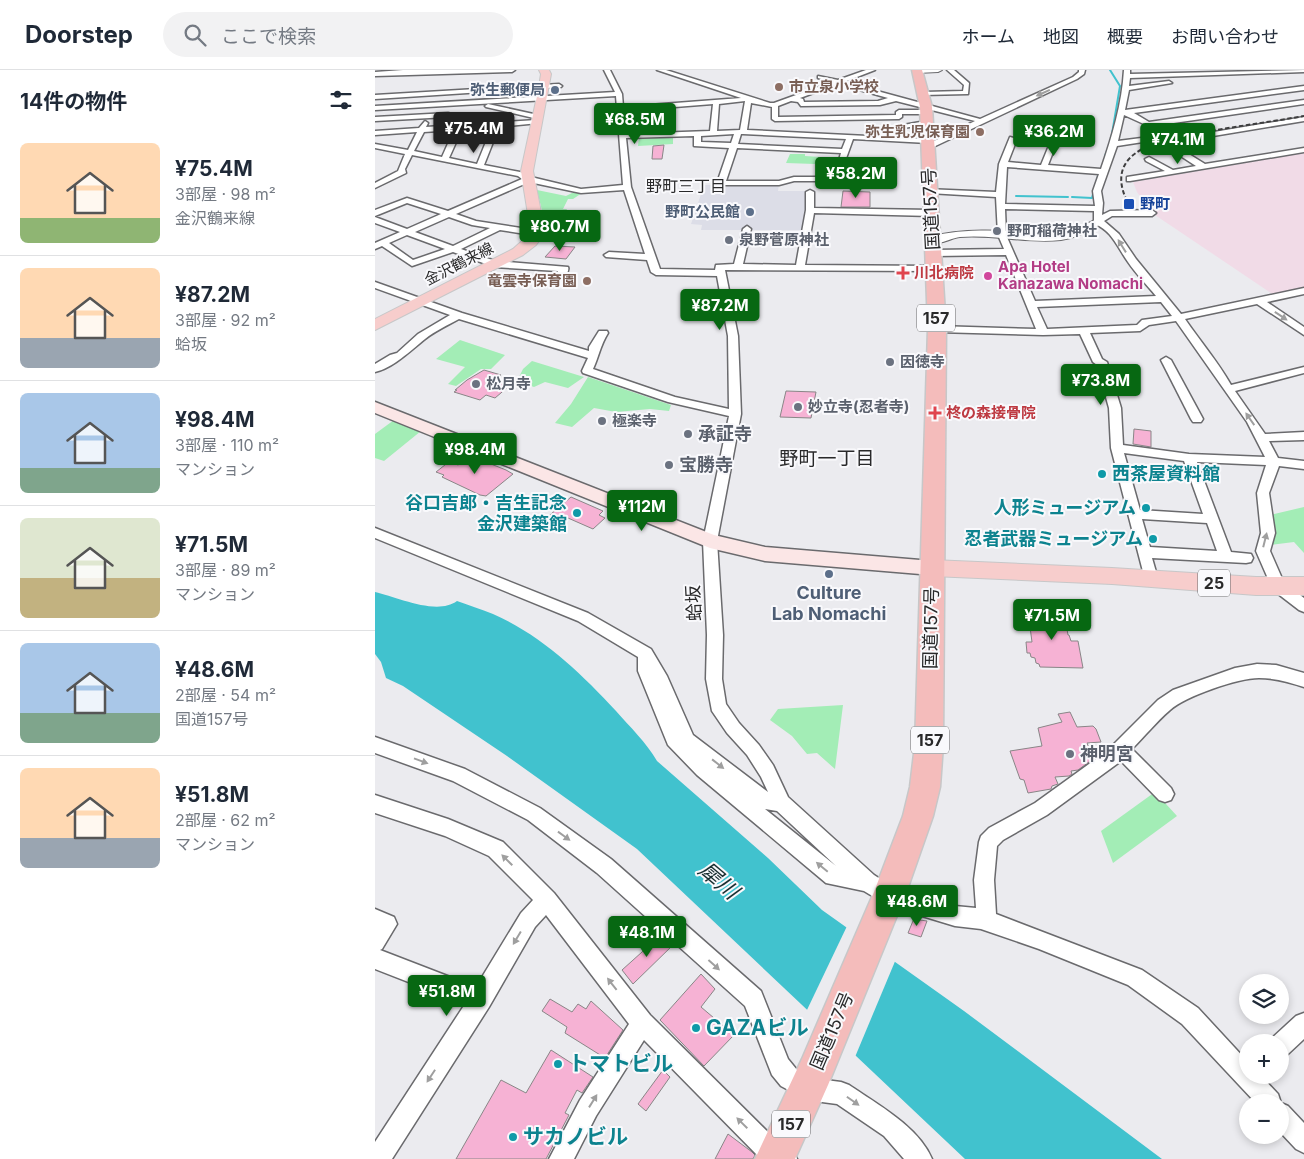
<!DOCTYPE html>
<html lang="ja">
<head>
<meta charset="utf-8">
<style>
	:root { --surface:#fff; --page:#f2f2f3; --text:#1f2937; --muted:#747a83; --line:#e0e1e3; --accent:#076812 }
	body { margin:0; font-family:Inter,"Noto Sans JP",sans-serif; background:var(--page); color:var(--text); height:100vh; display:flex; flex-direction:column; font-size:19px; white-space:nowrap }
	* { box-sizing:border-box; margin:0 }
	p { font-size:16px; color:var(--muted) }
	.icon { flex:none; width:28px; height:28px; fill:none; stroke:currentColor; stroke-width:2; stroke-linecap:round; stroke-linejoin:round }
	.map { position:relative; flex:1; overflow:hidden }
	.side { display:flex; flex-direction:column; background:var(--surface); width:375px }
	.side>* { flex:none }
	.tools { position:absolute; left:864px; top:904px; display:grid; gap:10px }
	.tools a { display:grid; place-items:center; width:50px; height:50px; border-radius:50%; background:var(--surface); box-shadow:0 2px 8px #0003; font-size:25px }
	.price { position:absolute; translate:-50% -42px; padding:0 11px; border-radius:5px; background:var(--accent); color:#fff; font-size:16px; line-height:32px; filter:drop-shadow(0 1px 2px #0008) }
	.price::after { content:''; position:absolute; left:50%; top:30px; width:15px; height:11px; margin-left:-8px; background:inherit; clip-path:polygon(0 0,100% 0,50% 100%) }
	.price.active { background:#222; color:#fff }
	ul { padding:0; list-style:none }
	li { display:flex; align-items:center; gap:15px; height:125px; padding:0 20px }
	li+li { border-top:1px solid var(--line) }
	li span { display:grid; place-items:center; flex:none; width:140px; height:100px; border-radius:8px; color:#555 }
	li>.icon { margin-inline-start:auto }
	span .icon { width:60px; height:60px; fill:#fffc; stroke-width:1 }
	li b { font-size:21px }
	h2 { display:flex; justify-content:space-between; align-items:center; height:60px; padding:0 20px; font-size:21px }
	header { display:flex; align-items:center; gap:30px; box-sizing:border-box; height:70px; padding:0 25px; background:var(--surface); border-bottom:1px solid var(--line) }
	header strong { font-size:24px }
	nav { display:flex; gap:28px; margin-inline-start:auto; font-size:18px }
	.search { width:350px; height:45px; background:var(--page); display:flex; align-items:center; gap:12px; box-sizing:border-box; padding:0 18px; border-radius:28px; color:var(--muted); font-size:19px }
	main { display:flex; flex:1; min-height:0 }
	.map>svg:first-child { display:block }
	.industrial { fill:#f1dbe7 }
	.built { fill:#dcdde7 }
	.green { fill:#a3edb6 }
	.water { fill:#41c2ce }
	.pier { fill:#ebebef }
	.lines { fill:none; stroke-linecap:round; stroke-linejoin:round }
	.stream { stroke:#41c2ce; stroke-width:2 }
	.building { fill:#f6b2d4; stroke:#898687 }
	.minor-casing { stroke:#6a6a6d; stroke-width:3 }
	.tertiary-casing { stroke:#6a6a6d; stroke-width:2 }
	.secondary-casing { stroke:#6a6a6d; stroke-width:3 }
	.primary-casing { stroke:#c7c7c8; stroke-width:2 }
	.trunk-casing { stroke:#c7c7c8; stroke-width:3 }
	.minor { fill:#fff; fill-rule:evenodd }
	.tertiary { fill:#fff; fill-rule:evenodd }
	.secondary { fill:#fbe6e6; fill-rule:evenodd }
	.primary { fill:#f7cdcc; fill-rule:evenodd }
	.trunk { fill:#f4bcbb; fill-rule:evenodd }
	.rail { stroke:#3e3e3f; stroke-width:2; stroke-dasharray:4.5 2.5; stroke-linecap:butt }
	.oneway { fill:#9f9f9f }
	.education-dot { fill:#8d6e63; stroke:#f9f9fc; stroke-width:2 }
	.service-dot { fill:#5c6f8a; stroke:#f9f9fc; stroke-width:2 }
	.transit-dot { fill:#1a4fb4; stroke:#f9f9fc; stroke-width:2 }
	.worship-dot { fill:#6b7280; stroke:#f9f9fc; stroke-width:2 }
	.health-dot { fill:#e0444e; stroke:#f9f9fc; stroke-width:2 }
	.hotel-dot { fill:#d1479c; stroke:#f9f9fc; stroke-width:2 }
	.culture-dot { fill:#0f9aa8; stroke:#f9f9fc; stroke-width:2 }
	.labels { text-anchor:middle; stroke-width:4; stroke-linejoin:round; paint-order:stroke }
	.far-education-label { font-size:15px; font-weight:bold; fill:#785e54; stroke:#f9f9fc; text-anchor:end }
	.far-service-label { font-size:15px; font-weight:bold; fill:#4e5e75; stroke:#f9f9fc; text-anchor:end }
	.far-transit-label { font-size:15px; font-weight:bold; fill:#164399; stroke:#f9f9fc; text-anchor:start }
	.far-worship-label { font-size:15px; font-weight:bold; fill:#5b616d; stroke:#f9f9fc; text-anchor:start }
	.far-street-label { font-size:15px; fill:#29292a; stroke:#f9f9fc }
	.far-hotel-label { font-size:15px; font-weight:bold; fill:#b23c85; stroke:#f9f9fc; text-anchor:start }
	.far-health-label { font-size:15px; font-weight:bold; fill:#be3a42; stroke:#f9f9fc; text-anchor:start }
	.far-neighbourhood-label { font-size:16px; fill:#29292a; stroke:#f9f9fc }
	.shield { fill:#f9f9fc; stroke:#676769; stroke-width:1 }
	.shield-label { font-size:16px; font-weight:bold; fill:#29292a }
	.street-label { font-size:18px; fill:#29292a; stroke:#f9f9fc }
	.worship-label { font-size:18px; font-weight:bold; fill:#5b616d; stroke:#f9f9fc; text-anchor:start }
	.culture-label { font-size:18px; font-weight:bold; fill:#0d838f; stroke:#f9f9fc; text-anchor:end }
	.service-label { font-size:18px; font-weight:bold; fill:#4e5e75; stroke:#f9f9fc }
	.neighbourhood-label { font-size:19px; fill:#29292a; stroke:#f9f9fc }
	.near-culture-label { font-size:21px; font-weight:bold; fill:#0d838f; stroke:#f9f9fc; text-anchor:start }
	.near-water-label { font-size:22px; font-style:italic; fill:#192f31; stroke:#f9f9fc }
</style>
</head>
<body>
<header>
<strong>Doorstep</strong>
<div class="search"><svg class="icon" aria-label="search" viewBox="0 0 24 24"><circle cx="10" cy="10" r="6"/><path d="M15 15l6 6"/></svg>ここで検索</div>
<nav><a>ホーム</a><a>地図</a><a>概要</a><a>お問い合わせ</a></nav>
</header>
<main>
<section class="side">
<h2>14件の物件<svg class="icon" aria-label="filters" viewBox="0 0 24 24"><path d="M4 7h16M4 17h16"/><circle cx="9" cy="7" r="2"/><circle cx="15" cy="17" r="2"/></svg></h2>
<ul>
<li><span style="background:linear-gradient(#ffd9b3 75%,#8fb573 0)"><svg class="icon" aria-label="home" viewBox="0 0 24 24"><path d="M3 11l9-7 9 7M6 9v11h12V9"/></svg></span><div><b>¥75.4M</b><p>3部屋 · 98 m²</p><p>金沢鶴来線</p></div></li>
<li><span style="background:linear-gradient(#ffd9b3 70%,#9aa5b1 0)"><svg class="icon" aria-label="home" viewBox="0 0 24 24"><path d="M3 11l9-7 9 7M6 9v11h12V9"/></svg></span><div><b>¥87.2M</b><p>3部屋 · 92 m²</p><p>蛤坂</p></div></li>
<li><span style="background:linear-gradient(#a9c7e8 75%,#7fa58c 0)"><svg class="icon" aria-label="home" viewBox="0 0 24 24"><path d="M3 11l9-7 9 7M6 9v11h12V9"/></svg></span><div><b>¥98.4M</b><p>3部屋 · 110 m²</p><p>マンション</p></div></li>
<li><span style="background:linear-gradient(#dfe7d0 60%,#c2b280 0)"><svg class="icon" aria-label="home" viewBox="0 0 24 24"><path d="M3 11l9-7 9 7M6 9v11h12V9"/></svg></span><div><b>¥71.5M</b><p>3部屋 · 89 m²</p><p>マンション</p></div></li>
<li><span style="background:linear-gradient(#a9c7e8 70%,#7fa58c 0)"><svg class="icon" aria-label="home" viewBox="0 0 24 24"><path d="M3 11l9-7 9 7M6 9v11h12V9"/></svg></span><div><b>¥48.6M</b><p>2部屋 · 54 m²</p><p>国道157号</p></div></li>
<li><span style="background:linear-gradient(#ffd9b3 70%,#9aa5b1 0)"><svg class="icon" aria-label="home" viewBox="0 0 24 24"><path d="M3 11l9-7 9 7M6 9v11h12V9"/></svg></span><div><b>¥51.8M</b><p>2部屋 · 62 m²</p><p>マンション</p></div></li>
</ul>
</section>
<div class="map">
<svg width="929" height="1089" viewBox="0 0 929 1089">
	<rect width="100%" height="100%" fill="#ebebef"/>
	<polygon class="industrial" points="929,83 929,219 899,225 777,143 762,122 758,112"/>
	<polygon class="built" points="404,114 403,121 433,121 427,160 326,160 327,155 316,154 329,115"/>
	<g class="green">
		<polygon points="298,66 298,74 263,76 264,67"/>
		<polygon points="415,84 430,84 430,86 445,87 440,94 411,93"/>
		<polygon points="162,120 191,126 199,122 207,123 198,129 193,129 188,139 192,139 191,141 176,140 168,145"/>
		<polygon points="85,270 130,285 116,299 106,299 81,316 73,314 90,297 61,289"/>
		<polygon points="157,291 209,307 193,318 170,312 159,317 142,311 148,299"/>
		<polygon points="213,307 296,335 294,341 275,339 241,342 219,338 197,357 180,353 196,334"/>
		<polygon points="19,350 46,361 9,391 0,388 0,364"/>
		<polygon points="929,437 929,483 919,472 894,475 895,445"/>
		<polygon points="468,635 460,699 442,683 432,684 417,666 395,650 403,639"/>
		<polygon points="780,722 802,746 738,793 726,761"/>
	</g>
	<path class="water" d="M0,522C22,527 62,546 82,531C93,535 106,539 118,544C166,565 205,602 241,641C255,657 271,672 282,691L393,788L447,840L589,941L787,1089H590L262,779L132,686L28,616L11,608L6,592L0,584Z"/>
	<polygon class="pier" points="473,854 521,889 480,987 431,942"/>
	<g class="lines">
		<g class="stream">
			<polyline points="735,0 745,16 736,70"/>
			<polyline points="730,86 735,74"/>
			<polyline points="720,117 724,103"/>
			<polyline points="641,126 693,127"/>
			<polyline points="697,127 717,128 719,120"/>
		</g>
	</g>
	<g class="building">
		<polygon points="289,75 287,89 277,89 278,76"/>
		<polygon points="468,121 495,122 495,137 466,137"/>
		<polygon points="180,176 200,177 191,189 170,187"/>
		<polygon points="310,221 330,221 328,233 325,233 324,235 307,234"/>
		<polygon points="109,300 126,305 120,311 133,313 131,316 133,317 120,328 111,325 105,330 79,322 82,320 80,320 92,310"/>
		<polygon points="411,321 441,322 436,348 405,347"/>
		<polygon points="759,359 776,361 776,377 758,374"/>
		<polygon points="96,386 131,400 138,404 111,426 105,425 67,407 69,405 61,402 75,391 83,395"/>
		<polygon points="196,427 228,441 224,445 230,448 218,459 193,448 184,456 169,450"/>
		<polygon points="658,536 668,536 669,541 689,542 693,565 694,565 696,571 703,571 708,598 665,597 664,594 661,593 660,588 656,587 655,583 652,583 651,572 657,572 653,542 658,542"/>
		<polygon points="695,642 702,657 718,656 721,659 726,672 712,673 718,689 703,700 696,701 697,704 694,706 680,707 683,714 677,716 676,719 653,723 649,710 645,709 635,681 667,676 663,658 687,652 683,644"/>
		<polygon points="540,846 545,850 552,851 546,867 533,863"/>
		<polygon points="287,864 299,874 258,914 247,900"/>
		<polygon points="326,904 340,919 326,937 359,965 329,996 285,950"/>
		<polygon points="175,929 197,942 203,934 211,939 216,931 248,960 230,988 190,963 192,957 167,941"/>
		<polygon points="176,980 218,1007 207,1023 202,1020 190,1043 194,1045 171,1089 81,1089 126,1010 151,1023"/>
		<polygon points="288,1000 295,1007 271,1041 263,1034"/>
		<polygon points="353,1064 377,1082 380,1085 378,1089 340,1089"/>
	</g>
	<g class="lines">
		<g class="minor-casing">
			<g id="minor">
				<polygon points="28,0 140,0 137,2 0,6 0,2"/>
				<path d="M229,0H235L247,24L248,37L366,28L282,0H291L395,33H399L457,12L443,8V6L463,10L491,0H500L469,12L605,49L698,7L704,2V0H710L709,4L702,9L554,79L550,77L551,75L600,51L521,31L505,35L426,36L423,32L416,31L403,36V47L521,45V42L524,40H551L554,42L551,44H527V47L524,49L400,51L397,49V37L376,33L372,60L553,69L557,71L553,73L478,69L469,94L466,109L462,111H419L404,115H346L342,113L354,78L319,76V66L251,68L256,117L285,199L340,200L341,195L359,194L368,159L372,156L376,159L368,194L421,195L431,140V122L435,120L439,122V138L556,140L560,143L556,146L439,143L430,195L559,196L562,197V201L350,200L363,266L366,344L342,471L348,565L347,609L351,634L364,653L384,675L398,695L413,727L499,805L519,818L580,836L601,838L599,810L604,772L606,766L614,758L660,733L732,681L783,630L798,620L860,598L882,594L901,595L929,603V617C914,612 900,608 884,608C863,608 811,626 795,640C781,652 770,666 757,679L796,718L799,724L796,730L790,732L784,730L746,691L672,745L628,770L622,776L619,810L621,844L767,900L823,938L872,991V1005H885L903,1024L906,1033L913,1036L929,1053V1083L921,1079L905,1062V1032H880L807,954L753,915L664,879L606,859L580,856L514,836L489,821L451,813L322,705L293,675L263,601V587L203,551L0,468V458L213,543L276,579L292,606L318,665L393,722L386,707L372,685L352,663L337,641L331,609L332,565L328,471L354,346L293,332L208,303L207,301L213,288L84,249C73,255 60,261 50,269C35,281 18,298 0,302V294L15,285L22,283L43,264L75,245L0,218V212L87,243L214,281V277L224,261H232L233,263C225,276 224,286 218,299L300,327L354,339L353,266L342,206L281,205L276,202L272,190L231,187L229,185L234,182L270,184L249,120L206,123L154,112L81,144L101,151L166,161V165L163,166L125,160L86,179L120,191L193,197C195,201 188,210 183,211L178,208L183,201L119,197L78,182L37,196L7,176L0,179V173L25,162L0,153V147L32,159L66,144L32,133L0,146V140L32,128L73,141L147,109L143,106L37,85L30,99L31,103L0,118V113L23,101L30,84L0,78V74L33,80L42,62L0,65V61L44,58L50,51L53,53L51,57L162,50L165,52L164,53L124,57L109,95L145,102L156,107L206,119L248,115L241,26L0,40V36L240,22ZM463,14L513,28L503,31L429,32L428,29L425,28ZM370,31L365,60L342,61L344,34ZM338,34L335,61L251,64L249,41ZM117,57L102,94L74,88L87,59ZM79,60L67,87L39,81L49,62ZM359,64L356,73L326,72V66ZM366,64H368L471,69L467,79L363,74ZM362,78L466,83L459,107H419L404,111H351ZM74,147L97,155L115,158L78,176L40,162ZM32,165L70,179L38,190L14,173ZM390,739L402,741L461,796Z"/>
				<polygon points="572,0 579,0 594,13 593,24 547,25 547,23 549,22 588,21 589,15"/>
				<path d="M749,0H755V4L929,0V2L755,8L754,16L794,11L797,13L754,20L750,40L929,16V20L759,43L774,52L929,30V34L778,56L771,55L749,45L743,71L782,66L791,70L929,47V51L796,73L830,94L929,78V82L755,111H752V107L790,101L771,91L770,89L774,87L798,100L821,96L781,70L742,76L726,121L728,133L727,145L735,141L777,140L781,143L777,146H737L729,151L744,164L761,189L806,244L929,218V224L892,232L929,257V265L882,234L810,249C825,271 843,292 856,315L929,297V303L860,321L890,364L929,362V370L894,371L903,388L929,391V399L904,396L894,423L900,463L895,481L909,513L929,528V542L924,540L898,520L881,481L886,463L882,423L891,395L822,392L856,482L876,484L878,488L876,492L871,493L777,488L783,509L781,513L776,514L771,513L736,378L734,338L722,295L718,292L705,264L668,265L562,262L557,259L562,256L661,259L631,185L559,186L554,183L559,180L629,179L623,165L621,127L554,123H551V119L621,122L624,94L635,67L642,69L633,92L666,95L682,56L685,54L688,56L673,95L726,99C737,67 747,34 749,0ZM632,97L724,104L718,121L720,136L630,134ZM630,139L719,141V154C736,159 743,178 753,192C761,204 772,215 781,226L660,231L631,165ZM786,232L797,246L767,250L762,255L672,259L662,237ZM801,251L872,352L890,387L814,384L748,375L746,338L732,292L727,289L715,263L765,261L774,255ZM749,383L809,391L828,444L765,440ZM767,449L832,453L842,481L775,477Z"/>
				<polygon points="184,14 187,16 186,17 0,29 0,25"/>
				<polygon points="113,34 163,45 166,47 163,49 111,37 110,36"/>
				<polygon points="73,43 104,51 101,53 73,47 0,51 0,47"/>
				<polygon points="551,51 553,52 553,54 498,63 494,61"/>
				<polygon points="791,287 796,290 828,349 826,352 818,352 816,349 786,290"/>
				<path d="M0,667L90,699L165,738L236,789L386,921L413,989L422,1000L435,1008L466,1012L474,1015C502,1034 544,1057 557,1089H529L509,1066L462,1034L432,1030L406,1016L397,1005L370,936L222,803L153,750L78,711L0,683Z"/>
				<polygon points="0,725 73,749 128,772 179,823 275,945 407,1076 418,1081 422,1089 386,1089 269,970 221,1046 199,1089 174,1089 205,1030 254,954 171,845 160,857 114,937 17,1089 0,1089 0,1072 90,934 0,899 0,839 19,847 22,854 7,879 5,880 101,917 146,843 158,830 114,786 70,766 0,743"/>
				<polygon points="929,943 929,969 913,984 905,987 905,972 895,972 897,968 921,946"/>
			</g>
		</g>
		<g class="tertiary-casing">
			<g id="tertiary">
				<polygon points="539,0 567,0 563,2 542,3"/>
				<path d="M722,149L726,150L727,152L726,154C713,161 701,168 686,170C653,174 619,164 585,167C575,168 562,178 553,169L554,167C596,156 642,162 685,164L697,161Z"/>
			</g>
		</g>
		<g class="secondary-casing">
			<polygon id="secondary" points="0,332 339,465 390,477 557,491 564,493 567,498 564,503 557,505 390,491 335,478 0,343"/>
		</g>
		<g class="primary-casing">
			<g id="primary">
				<polygon points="164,0 174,0 176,4 158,101 170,163 161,175 148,185 0,260 0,249 138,179 156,163 146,101 164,17 166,4"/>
				<polygon points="557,490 737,498 881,507 929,507 929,525 881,525 737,514 557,506 549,504 546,498 549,492"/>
			</g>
		</g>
		<g class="trunk-casing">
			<polygon id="trunk" points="537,0 547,0 557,37 571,259 568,675 565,717 558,746 530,826 453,1015 420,1089 380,1089 427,989 499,822 528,746 535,717 540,675 553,259 545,37"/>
		</g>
		<use href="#minor" class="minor"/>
		<use href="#tertiary" class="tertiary"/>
		<use href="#secondary" class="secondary"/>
		<use href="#primary" class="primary"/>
		<use href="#trunk" class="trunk"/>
		<path class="rail" d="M752,131C724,73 805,67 841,60C871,55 900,51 929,46"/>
	</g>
	<defs><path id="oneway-solid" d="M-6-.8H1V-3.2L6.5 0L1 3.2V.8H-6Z" transform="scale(1.25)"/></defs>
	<g class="oneway">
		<use href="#oneway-solid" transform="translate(668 23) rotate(156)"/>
		<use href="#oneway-solid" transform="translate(747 176) rotate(-122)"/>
		<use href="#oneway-solid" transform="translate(906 246) rotate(34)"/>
		<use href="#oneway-solid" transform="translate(875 349) rotate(-125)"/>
		<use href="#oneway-solid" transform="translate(890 470) rotate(-76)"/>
		<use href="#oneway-solid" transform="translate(46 691) rotate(20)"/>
		<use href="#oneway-solid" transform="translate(343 694) rotate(38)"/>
		<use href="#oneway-solid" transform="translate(189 766) rotate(36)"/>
		<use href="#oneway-solid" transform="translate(132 790) rotate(-135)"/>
		<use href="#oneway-solid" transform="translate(447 797) rotate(-140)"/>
		<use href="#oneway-solid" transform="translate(142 868) rotate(121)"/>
		<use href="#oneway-solid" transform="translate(339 895) rotate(42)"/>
		<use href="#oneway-solid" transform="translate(237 914) rotate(-128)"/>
		<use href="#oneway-solid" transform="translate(56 1006) rotate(123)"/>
		<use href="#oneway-solid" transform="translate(218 1031) rotate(-58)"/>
		<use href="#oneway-solid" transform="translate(478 1031) rotate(35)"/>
		<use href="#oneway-solid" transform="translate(367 1053) rotate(-135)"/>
	</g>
	<g class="education-dot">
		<circle cx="404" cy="17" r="5"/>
		<circle cx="605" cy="62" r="5"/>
		<circle cx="212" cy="211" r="5"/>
	</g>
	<g class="service-dot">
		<circle cx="180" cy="20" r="5"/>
		<circle cx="375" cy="142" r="5"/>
		<circle cx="454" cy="504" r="5"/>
	</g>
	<rect class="transit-dot" x="748" y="128" width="12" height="12" rx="2.5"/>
	<g class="worship-dot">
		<circle cx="622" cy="161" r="5"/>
		<circle cx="354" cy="170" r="5"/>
		<circle cx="515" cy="292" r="5"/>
		<circle cx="101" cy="314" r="5"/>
		<circle cx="423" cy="337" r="5"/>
		<circle cx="227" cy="351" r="5"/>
		<circle cx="313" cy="364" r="5"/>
		<circle cx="294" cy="395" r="5"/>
		<circle cx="695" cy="684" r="5"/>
	</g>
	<g class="health-dot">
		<path d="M525.5 195.5h5v5h5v5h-5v5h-5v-5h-5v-5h5z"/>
		<path d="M557.5 335.5h5v5h5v5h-5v5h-5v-5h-5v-5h5z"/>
	</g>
	<circle class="hotel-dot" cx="613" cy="206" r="5"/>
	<g class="culture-dot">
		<circle cx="727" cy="404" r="5"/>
		<circle cx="771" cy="438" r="5"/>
		<circle cx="202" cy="443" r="5"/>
		<circle cx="778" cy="469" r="5"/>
		<circle cx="321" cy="958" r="5"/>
		<circle cx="183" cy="994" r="5"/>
		<circle cx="138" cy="1067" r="5"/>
	</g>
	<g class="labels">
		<g class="far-education-label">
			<text x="414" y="22" text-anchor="start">市立泉小学校</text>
			<text x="595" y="67">弥生乳児保育園</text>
			<text x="202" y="216">竜雲寺保育園</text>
		</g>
		<g class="far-service-label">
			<text x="170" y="25">弥生郵便局</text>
			<text x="365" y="147">野町公民館</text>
		</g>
		<g class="far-transit-label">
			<text x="765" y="139">野町</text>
		</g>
		<g class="far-worship-label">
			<text x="632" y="166">野町稲荷神社</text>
			<text x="364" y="175">泉野菅原神社</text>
			<text x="525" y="297">因徳寺</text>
			<text x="111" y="319">松月寺</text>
			<text x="433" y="342">妙立寺(忍者寺)</text>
			<text x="237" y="356">極楽寺</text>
		</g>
		<g class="far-street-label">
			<text transform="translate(84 194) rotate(-27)" y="5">金沢鶴来線</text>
		</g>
		<g class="far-hotel-label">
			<text x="623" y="202">Apa Hotel<tspan x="623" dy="17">Kanazawa Nomachi</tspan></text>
		</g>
		<g class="far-health-label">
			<text x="539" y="208">川北病院</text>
			<text x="571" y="348">柊の森接骨院</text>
		</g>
		<g class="far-neighbourhood-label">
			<text x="311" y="122">野町三丁目</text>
		</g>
		<g class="shield">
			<rect x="542" y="234.5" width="38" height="27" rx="4"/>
			<rect x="823" y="499.5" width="32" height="27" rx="4"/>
			<rect x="536" y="656.5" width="38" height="27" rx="4"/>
			<rect x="397" y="1040.5" width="38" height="27" rx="4"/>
		</g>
		<g class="shield-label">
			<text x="561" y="254">157</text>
			<text x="839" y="519">25</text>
			<text x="555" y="676">157</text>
			<text x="416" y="1060">157</text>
		</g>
		<g class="street-label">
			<text transform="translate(556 139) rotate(-93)" y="6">国道157号</text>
			<text transform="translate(319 533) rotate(-93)" y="6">蛤坂</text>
			<text transform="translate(556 558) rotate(-89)" y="6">国道157号</text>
			<text transform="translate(457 961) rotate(-67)" y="6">国道157号</text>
		</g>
		<g class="worship-label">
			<text x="323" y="370">承証寺</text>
			<text x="304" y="401">宝勝寺</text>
			<text x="705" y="690">神明宮</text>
		</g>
		<g class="culture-label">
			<text x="737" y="410" text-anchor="start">西茶屋資料館</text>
			<text x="192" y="439">谷口吉郎・吉生記念<tspan x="192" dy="21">金沢建築館</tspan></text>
			<text x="761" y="444">人形ミュージアム</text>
			<text x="768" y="475">忍者武器ミュージアム</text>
		</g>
		<g class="service-label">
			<text x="454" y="529">Culture<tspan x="454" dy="21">Lab Nomachi</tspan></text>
		</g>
		<g class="neighbourhood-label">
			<text x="452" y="395">野町一丁目</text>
		</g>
		<g class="near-culture-label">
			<text x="331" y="965">GAZAビル</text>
			<text x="193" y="1001">トマトビル</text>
			<text x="148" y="1074">サカノビル</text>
		</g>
		<g class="near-water-label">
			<text transform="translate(344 810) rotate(40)" y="8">犀川</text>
		</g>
	</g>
</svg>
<div class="tools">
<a><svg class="icon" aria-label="layers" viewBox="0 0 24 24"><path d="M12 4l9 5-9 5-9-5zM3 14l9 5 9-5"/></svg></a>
<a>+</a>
<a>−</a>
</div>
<b class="price" style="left:260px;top:75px">¥68.5M</b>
<b class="price active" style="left:99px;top:84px">¥75.4M</b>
<b class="price" style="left:679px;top:87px">¥36.2M</b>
<b class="price" style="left:803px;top:95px">¥74.1M</b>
<b class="price" style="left:481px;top:129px">¥58.2M</b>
<b class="price" style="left:185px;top:182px">¥80.7M</b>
<b class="price" style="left:345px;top:261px">¥87.2M</b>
<b class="price" style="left:726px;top:336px">¥73.8M</b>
<b class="price" style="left:100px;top:405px">¥98.4M</b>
<b class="price" style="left:267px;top:462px">¥112M</b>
<b class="price" style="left:677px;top:571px">¥71.5M</b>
<b class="price" style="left:542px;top:857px">¥48.6M</b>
<b class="price" style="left:272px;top:888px">¥48.1M</b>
<b class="price" style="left:72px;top:947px">¥51.8M</b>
</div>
</main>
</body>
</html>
